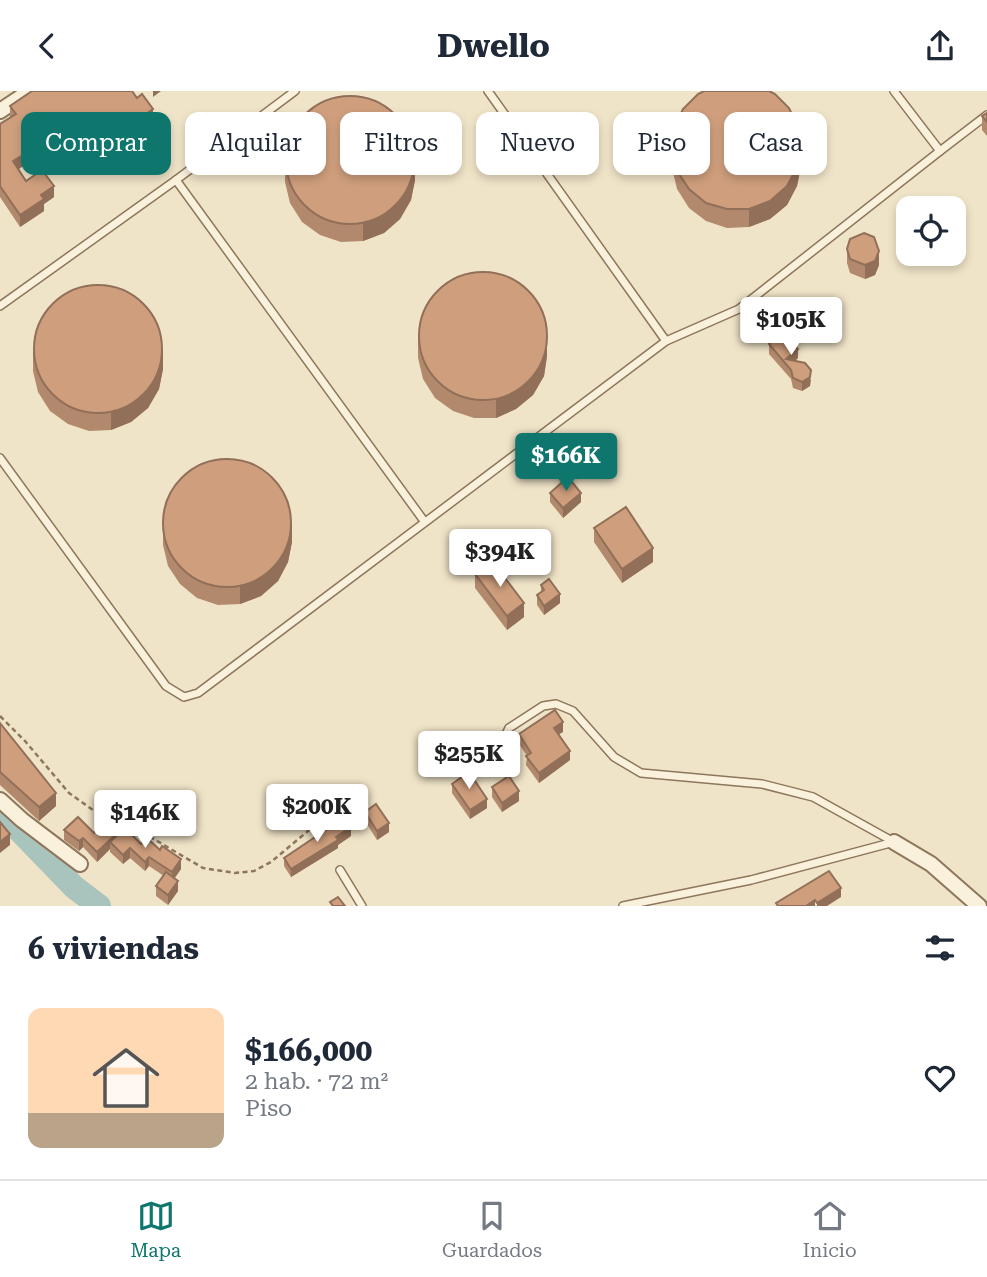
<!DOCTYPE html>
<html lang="es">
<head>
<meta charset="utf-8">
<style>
	:root { --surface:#fff; --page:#f2f2f3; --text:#1f2937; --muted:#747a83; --line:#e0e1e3; --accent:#0f766e }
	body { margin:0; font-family:"Roboto Serif",serif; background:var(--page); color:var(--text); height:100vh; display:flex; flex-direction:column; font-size:26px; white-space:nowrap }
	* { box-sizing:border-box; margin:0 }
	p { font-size:23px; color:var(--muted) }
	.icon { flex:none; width:38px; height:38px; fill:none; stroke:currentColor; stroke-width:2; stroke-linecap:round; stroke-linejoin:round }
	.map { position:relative; height:815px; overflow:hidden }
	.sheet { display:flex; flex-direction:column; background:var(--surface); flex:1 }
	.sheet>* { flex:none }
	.hud { position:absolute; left:21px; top:21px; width:945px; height:63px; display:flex; gap:14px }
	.buttons { position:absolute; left:896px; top:105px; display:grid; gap:14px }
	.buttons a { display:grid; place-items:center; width:70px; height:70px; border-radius:14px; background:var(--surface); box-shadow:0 4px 10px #0003; font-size:35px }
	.price { position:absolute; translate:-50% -60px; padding:0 16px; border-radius:7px; background:#fff; color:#222; font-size:23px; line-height:46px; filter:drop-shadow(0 2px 4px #0008) }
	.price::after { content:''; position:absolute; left:50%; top:42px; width:21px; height:16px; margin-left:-10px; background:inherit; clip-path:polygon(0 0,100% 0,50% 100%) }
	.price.current { background:var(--accent); color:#fff }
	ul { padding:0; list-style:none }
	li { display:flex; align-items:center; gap:21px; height:175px; padding:0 28px }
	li+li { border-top:2px solid var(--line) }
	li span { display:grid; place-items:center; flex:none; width:196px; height:140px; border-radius:14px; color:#555 }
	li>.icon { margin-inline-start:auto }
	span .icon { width:84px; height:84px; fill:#fffc; stroke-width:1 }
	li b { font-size:30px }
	h2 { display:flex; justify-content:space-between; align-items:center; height:84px; padding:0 28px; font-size:30px }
	.pill { padding:0 24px; border-radius:14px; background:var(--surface); box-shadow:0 4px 10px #0003; font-size:24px; line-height:63px }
	.pill.current { background:var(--accent); color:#fff }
	header { display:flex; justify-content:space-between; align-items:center; height:91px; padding:0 28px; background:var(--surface); font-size:32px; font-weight:700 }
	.tabs { display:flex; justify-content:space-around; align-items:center; height:98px; border-top:2px solid var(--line); background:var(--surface); font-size:19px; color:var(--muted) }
	.tabs a { display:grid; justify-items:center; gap:4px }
	.tabs .current { color:var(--accent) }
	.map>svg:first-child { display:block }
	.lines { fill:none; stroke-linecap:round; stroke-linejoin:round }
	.river { stroke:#a9c4bc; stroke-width:24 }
	.service-casing { stroke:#8d765c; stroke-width:10 }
	.minor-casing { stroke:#8d765c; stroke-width:18 }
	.path { stroke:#8d765c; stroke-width:2.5; stroke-dasharray:5 3.5; stroke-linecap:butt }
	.service { stroke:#faf1dc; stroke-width:7 }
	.minor { stroke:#faf1dc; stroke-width:14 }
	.wall { fill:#b2896c }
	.shaded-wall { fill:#916f58 }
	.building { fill:#cf9f7d; stroke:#916f58; stroke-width:2 }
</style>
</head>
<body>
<header><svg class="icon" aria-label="back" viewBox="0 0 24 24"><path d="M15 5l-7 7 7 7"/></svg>Dwello<svg class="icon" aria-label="share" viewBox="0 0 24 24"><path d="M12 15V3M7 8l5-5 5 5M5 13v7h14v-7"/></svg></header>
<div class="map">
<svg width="987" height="815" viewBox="0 0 987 815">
	<rect width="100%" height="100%" fill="#f0e4c8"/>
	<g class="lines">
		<polyline class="river" points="0,725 16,736 74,796 99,815"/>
		<g class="service-casing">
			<g id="service">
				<polyline points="488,0 666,250"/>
				<polyline points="940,60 987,24"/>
				<polyline points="176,89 424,430"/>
				<polyline points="0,215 176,89 295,0"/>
				<polyline points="0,367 166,595 184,606 198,602 666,250 739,218 940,60 894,0"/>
				<polyline points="497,662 509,637 543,615 556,613 573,620 614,666 641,682 762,693 813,706 894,751"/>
				<polyline points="340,779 362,815"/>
				<polyline points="623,815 751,789 894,751"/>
			</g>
		</g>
		<g class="minor-casing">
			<g id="minor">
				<polyline points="0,20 30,0"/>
				<polyline points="0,709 22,729 80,773"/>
				<polyline points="894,751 931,773 979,815"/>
			</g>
		</g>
		<polyline class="path" points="0,625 25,650 69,702 100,724 152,747 203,777 235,782 254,780 271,771 327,724"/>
		<use href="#service" class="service"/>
		<use href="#minor" class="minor"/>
	</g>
	<g class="wall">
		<polygon points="10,15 153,30 133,43 133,49 83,82 75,72 75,63 65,46 48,56 54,75 45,81 36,67 19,78 26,90 54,106 44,113 44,120 20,136 0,106 0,33 10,26"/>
		<polygon points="987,22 987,45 982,39 982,25"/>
		<polygon points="672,58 801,75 797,95 787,114 770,128 749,136 727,137 706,130 689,117 677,98 672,77"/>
		<polygon points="285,73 415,89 411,109 400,128 384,142 363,150 341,151 320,144 302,131 290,112 285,91"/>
		<polygon points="847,158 879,174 875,184 865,188 850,182 847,172"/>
		<polygon points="418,248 547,265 544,285 533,304 516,318 496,327 474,327 453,320 435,307 423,288 418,267"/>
		<polygon points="769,253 798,267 795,270 811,289 810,295 802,300 793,297 791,288 769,263"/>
		<polygon points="33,261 163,278 159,298 148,317 131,331 111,339 89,340 68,333 50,320 38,301 33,280"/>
		<polygon points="550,402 581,411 563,427 550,411"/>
		<polygon points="163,435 292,451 288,471 278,490 261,505 240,513 218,514 197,507 180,493 168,475 163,454"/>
		<polygon points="594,437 653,471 622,492 594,451"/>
		<polygon points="475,483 524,526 507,539 475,497"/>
		<polygon points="541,494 560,512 544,524 537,514 537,504 541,501"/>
		<polygon points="0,632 56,715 39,730 0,694"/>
		<polygon points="563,641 559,643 570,669 539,692 526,674 527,665 519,653 519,643"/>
		<polygon points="452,693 487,717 470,728 452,702"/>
		<polygon points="492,696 519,710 502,721 492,706"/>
		<polygon points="365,721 389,741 377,749 365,730"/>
		<polygon points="64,739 94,742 141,753 181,778 174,787 178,800 168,814 156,805 156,795 164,785 149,775 145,780 130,767 123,773 110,761 110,758 97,771 83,756 79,760 64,749"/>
		<polygon points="351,745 338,754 338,757 291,786 284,775 284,767"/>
	</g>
	<g class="shaded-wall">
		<polygon points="153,0 161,0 153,6"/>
		<polygon points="153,18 153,30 133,43 133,49 83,82 83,71 130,34"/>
		<polygon points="65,34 65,46 42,60 42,48"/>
		<polygon points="36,56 36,67 13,81 13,70"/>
		<polygon points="801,56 801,75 797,95 787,114 770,128 749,136 749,118"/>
		<polygon points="54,64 54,75 45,81 45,69"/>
		<polygon points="415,70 415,89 411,109 400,128 384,142 363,150 363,132"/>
		<polygon points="54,95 54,106 44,113 44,120 20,136 20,124 41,104"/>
		<polygon points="879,160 879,174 875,184 865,188 865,174"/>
		<polygon points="547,246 547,265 544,285 533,304 516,318 496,327 496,308"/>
		<polygon points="798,258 798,267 788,276 786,268"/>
		<polygon points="163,259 163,278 159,298 148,317 131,331 111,339 111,321"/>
		<polygon points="811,279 810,295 802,300 802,291"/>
		<polygon points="581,402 581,411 563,427 563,417"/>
		<polygon points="292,433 292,451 288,471 278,490 261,505 240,513 240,495"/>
		<polygon points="653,457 653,471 622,492 622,478"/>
		<polygon points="560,503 560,512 544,524 544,515"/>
		<polygon points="524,512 524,526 507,539 507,525"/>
		<polygon points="563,631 563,641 554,646 554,637"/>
		<polygon points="570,660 570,669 539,692 539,682"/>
		<polygon points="519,700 519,710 502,721 502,712"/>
		<polygon points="56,702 56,715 39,730 39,716"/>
		<polygon points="487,708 487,717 470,728 470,719"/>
		<polygon points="389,732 389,741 377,749 377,740"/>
		<polygon points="351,736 351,745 338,754 338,757 291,786 291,778"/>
		<polygon points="10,743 10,754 0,762 0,751"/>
		<polygon points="114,745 114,755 110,751 110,758 97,771 97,761"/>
		<polygon points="83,747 83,756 79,760 79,750"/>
		<polygon points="130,757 130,767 123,773 123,764"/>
		<polygon points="149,766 149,775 145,780 145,771"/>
		<polygon points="181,768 181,778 172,791 172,781"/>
		<polygon points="178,790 178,800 168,814 168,804"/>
		<polygon points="841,797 841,806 827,815 817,815 817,812"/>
		<polygon points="815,809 815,815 806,815"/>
	</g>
	<g class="building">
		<polygon points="32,0 132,0 137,7 142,3 153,18 130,34 133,38 83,71 75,61 79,58 65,34 42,48 54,64 45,69 36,56 13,70 26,90 42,79 54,95 41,104 44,108 20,124 0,95 0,33 16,23 10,15"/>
		<polygon points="704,0 769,0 775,3 789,17 798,36 801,56 797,76 787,95 770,110 749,118 727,118 706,112 689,98 677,80 672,58 674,37 683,18 698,3"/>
		<circle cx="350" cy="69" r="64"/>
		<polygon points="987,22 987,31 982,25"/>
		<polygon points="864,142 874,146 879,160 875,170 865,174 850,168 847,158 850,148"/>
		<circle cx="483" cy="245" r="64"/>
		<circle cx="98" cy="258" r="64"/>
		<polygon points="784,241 798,258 786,268 805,272 811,279 810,286 802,291 793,287 791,279 769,253"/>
		<circle cx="227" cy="432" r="64"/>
		<polygon points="568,386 581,402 563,417 550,402"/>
		<polygon points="626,416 653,457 622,478 594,437"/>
		<polygon points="492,470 524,512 507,525 475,483"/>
		<polygon points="549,488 560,503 544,515 537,504 544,499 541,494"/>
		<polygon points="555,619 563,631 554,637 570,660 539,682 526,665 531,662 519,643"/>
		<polygon points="0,632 56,702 39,716 0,681"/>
		<polygon points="469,681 487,708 470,719 452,693"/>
		<polygon points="509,685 519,700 502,712 492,696"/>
		<polygon points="376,713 389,732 377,740 365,721"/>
		<polygon points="78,726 94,742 103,733 114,745 97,761 83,747 79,750 64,739"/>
		<polygon points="345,726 351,736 336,746 338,749 291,778 284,767"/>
		<polygon points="0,731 10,743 0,751"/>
		<polygon points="125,737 141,753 147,747 160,759 162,755 181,768 172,781 149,766 145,771 130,757 123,764 110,751"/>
		<polygon points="829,780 841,797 817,812 815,809 806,815 778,815 776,812"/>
		<polygon points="166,781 178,790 168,804 156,795"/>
		<polygon points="338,806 345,815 333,815 330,811"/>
	</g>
</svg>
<div class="buttons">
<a><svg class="icon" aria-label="locate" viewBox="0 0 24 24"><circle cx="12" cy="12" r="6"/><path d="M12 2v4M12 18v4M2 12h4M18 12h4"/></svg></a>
</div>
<b class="price" style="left:791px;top:266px">$105K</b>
<b class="price current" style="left:566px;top:402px">$166K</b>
<b class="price" style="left:500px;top:498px">$394K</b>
<b class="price" style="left:469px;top:700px">$255K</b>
<b class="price" style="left:317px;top:753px">$200K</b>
<b class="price" style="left:145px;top:759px">$146K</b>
<div class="hud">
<a class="pill current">Comprar</a>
<a class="pill">Alquilar</a>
<a class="pill">Filtros</a>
<a class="pill">Nuevo</a>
<a class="pill">Piso</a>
<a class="pill">Casa</a>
</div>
</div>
<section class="sheet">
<h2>6 viviendas<svg class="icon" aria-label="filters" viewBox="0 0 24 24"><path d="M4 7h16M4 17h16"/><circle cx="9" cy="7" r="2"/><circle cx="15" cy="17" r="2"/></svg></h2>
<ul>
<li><span style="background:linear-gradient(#ffd9b3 75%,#b9a48a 0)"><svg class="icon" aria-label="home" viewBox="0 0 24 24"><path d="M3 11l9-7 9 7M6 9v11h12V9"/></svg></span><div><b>$166,000</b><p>2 hab. · 72 m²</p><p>Piso</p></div><svg class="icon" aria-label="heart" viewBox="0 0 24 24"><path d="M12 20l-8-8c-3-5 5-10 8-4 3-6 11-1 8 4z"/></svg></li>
</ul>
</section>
<nav class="tabs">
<a class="current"><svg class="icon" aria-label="map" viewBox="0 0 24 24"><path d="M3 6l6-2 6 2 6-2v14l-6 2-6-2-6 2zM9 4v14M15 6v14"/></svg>Mapa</a>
<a><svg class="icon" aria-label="saved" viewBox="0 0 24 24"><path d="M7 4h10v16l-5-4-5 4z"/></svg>Guardados</a>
<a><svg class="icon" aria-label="home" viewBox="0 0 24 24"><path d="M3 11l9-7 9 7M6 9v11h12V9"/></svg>Inicio</a>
</nav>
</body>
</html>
